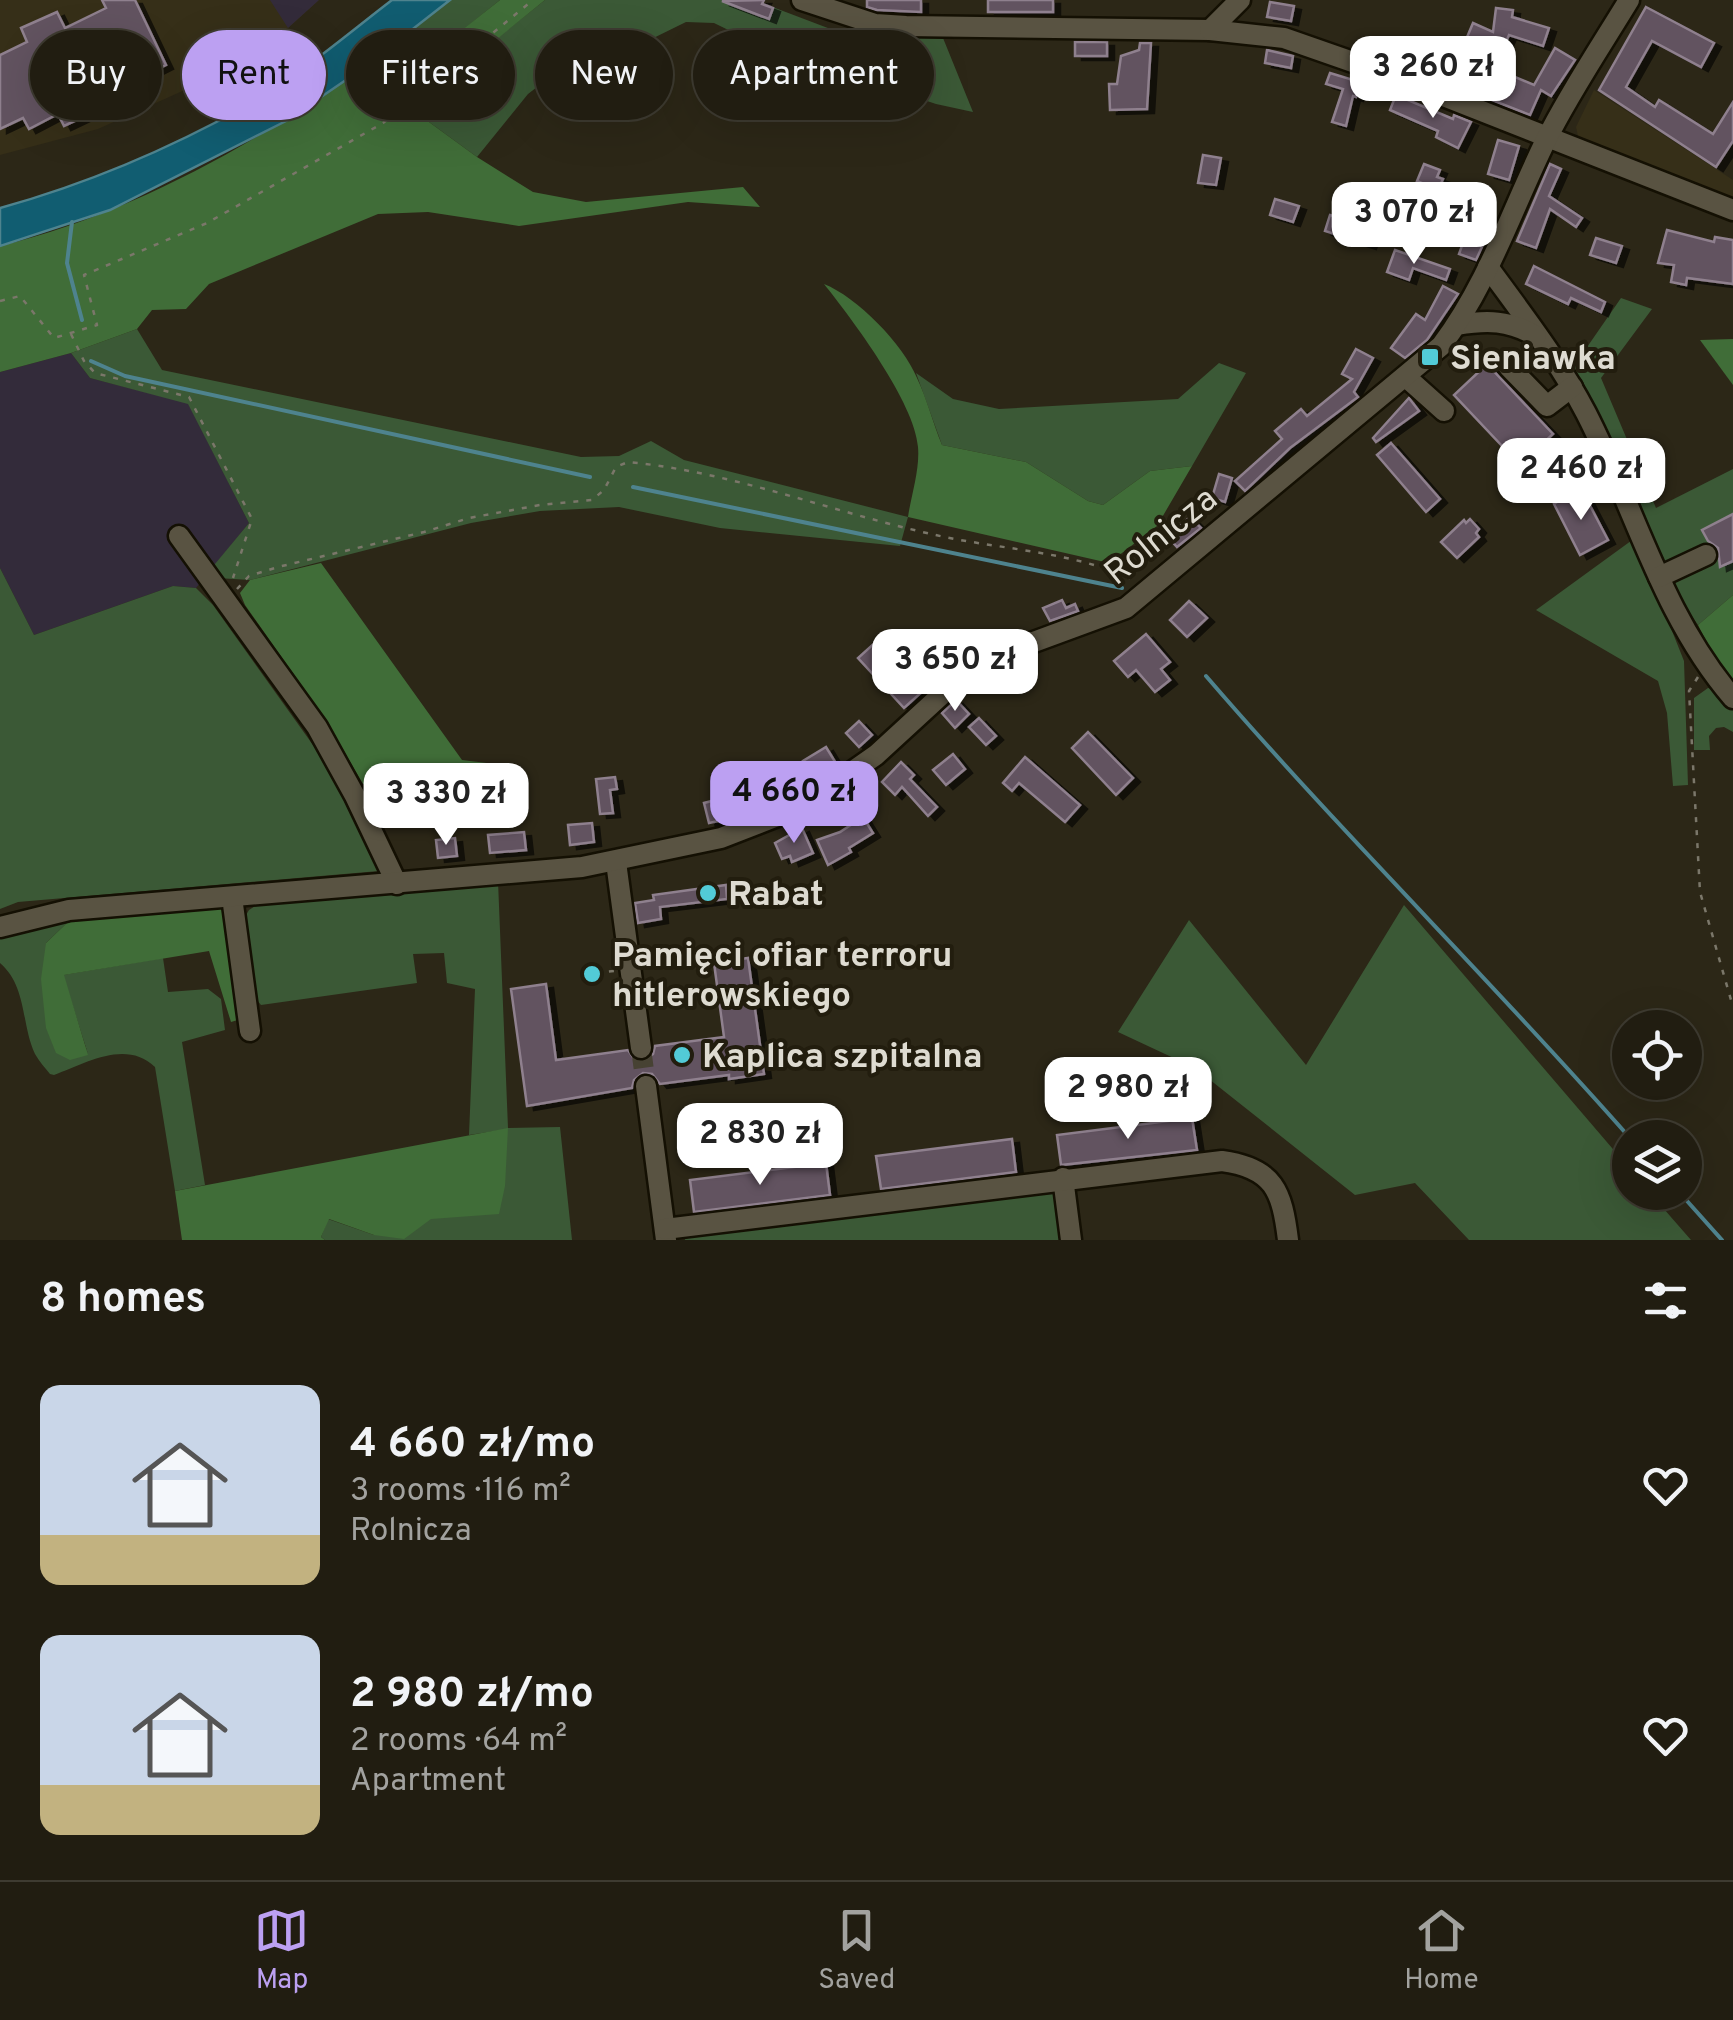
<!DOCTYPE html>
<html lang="en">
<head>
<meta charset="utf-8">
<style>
	:root { --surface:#211d11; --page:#29261a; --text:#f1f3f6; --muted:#a2a29f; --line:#3e3b31; --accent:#bca0f2 }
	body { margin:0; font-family:Overpass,sans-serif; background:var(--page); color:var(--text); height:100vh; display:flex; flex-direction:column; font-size:38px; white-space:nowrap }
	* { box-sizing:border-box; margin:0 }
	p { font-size:32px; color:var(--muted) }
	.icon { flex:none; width:55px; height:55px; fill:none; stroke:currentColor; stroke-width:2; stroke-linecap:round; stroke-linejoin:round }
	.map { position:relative; height:1240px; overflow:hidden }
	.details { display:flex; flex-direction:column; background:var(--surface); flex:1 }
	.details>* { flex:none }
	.guide { position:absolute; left:30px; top:30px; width:1000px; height:90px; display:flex; gap:20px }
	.fabs { position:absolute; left:1612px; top:1010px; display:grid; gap:20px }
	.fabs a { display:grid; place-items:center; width:90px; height:90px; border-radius:50%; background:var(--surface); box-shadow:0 10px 40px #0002,0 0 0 2px var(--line); font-size:50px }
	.price { position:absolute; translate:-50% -85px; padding:0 22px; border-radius:20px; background:#fff; color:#222; font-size:32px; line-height:65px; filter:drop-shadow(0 2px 5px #0008) }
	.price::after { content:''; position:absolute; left:50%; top:60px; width:30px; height:22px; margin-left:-15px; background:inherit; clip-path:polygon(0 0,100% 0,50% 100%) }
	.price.selected { background:var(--accent); color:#111 }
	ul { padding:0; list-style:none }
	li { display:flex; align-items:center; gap:30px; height:250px; padding:0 40px }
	li span { display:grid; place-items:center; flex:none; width:280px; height:200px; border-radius:20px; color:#555 }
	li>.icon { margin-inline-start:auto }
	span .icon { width:120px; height:120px; fill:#fffc; stroke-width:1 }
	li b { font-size:42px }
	h2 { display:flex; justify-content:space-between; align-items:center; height:120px; padding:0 40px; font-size:42px }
	.pill { padding:0 35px; border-radius:45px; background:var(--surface); box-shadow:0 10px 40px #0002,0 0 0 2px var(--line); font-size:35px; line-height:90px }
	.pill.selected { background:var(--accent); color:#111 }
	.menu { display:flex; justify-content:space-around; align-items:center; height:140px; border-top:2px solid var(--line); background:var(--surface); font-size:28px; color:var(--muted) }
	.menu a { display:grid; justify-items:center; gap:5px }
	.menu .selected { color:var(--accent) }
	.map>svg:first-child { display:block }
	.built { fill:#362f18 }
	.industrial { fill:#332b3a }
	.green { fill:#3b5936 }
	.forest { fill:#406d38 }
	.water { fill:#115d71; stroke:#4e838e; stroke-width:2.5 }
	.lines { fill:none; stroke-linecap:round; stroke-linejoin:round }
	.stream { stroke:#4e838e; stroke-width:4 }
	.building { fill:#625360; stroke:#8f808e; stroke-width:2.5; filter:url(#shadow) }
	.minor-tunnel { stroke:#474233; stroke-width:20; stroke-dasharray:20 10; stroke-linecap:butt }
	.minor-casing { stroke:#141003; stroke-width:25 }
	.path { stroke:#7b776a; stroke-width:2.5; stroke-dasharray:5 8; stroke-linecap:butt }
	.minor { stroke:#595342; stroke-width:20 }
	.poi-dot { fill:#52cbd7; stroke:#221d0e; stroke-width:4 }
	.labels { text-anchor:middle; stroke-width:8; stroke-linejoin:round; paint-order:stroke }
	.poi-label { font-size:35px; font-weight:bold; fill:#dedbd1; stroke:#221d0e; text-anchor:start }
	.street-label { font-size:35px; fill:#dedbd1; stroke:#221d0e }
</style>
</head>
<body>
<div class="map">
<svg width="1733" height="1240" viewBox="0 0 1733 1240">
	<defs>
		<filter id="shadow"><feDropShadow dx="7" dy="4" stdDeviation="0" flood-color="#0009"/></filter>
	</defs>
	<rect width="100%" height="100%" fill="#2c2717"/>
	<g class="built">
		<polygon points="0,0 319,0 288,28 198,84 98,129 0,155"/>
		<polygon points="1594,90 1733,180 1733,207 1584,144 1578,136 1576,127"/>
	</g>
	<g class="industrial">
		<polygon points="270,0 319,0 288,28"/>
		<polygon points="71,353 90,378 188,403 249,523 196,588 173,586 34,635 0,568 0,372"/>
	</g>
	<g class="green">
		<polygon points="450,0 500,0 429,57 472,58 545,0 754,0 841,33 870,38 943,38 973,112 936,104 757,44 714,23 686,22 625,52 541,84 528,94 477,157 359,71"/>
		<polygon points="1621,298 1652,309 1601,378 1656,508 1733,469 1733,595 1698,625 1671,585 1574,366"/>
		<polygon points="137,329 162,370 581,457 619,456 651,441 684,460 908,517 900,546 720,528 619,507 540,511 471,523 250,580 217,578 210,570 249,523 188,404 90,378 71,353"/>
		<polygon points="1219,363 1246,373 1192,466 1150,471 1103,505 1088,501 1026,462 942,445 916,373 953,399 999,409 1178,399"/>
		<polygon points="1635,538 1684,661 1688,785 1673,786 1667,713 1658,681 1536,610"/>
		<polygon points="0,568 34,635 173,586 196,588 213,605 343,787 379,871 18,902 0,909"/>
		<polygon points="1708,688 1717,690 1733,708 1733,732 1724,727 1716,728 1709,736 1710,750 1694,750 1694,698"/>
		<polygon points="498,881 508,1128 560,1127 572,1240 325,1240 321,1237 328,1219 374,1235 508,1129 469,1135 475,989 447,983 444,953 413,954 417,983 261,1005 251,993 242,922 249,910 263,901"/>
		<polygon points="1404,905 1630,1169 1630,1192 1650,1193 1691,1240 1469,1240 1415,1183 1355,1195 1195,1068 1118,1032 1189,920 1306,1065"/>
		<path d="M70,920L46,943L88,1054L63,975L163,958L168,992L208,989L221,999L225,1030L182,1042L205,1185L175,1191L155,1067C126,1039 86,1063 54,1075L50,1074C45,1068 39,1061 35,1054C21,1024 27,986 0,963V934Z"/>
		<polygon points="1059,1188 1065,1240 685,1240 684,1234"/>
	</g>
	<g class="forest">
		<polygon points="500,0 545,0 432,92 419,83 429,56"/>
		<path d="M359,71L477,157L533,192L586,202L743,187L760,207L688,202L519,226L428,212L378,214L209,284L186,309L152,310L137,329L71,353L0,372V246C129,215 251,146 359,71Z"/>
		<path d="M824,284C857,297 903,344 917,378C927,399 933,423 942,445L1026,462L1088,501L1103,505L1150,471L1192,466L1157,526L1109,563L908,517C911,496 920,469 918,447C915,403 852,319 824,284Z"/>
		<polygon points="1733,339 1733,385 1700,340"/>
		<polygon points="321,563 462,760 503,765 363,784 327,722 245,605 240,593 250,580"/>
		<polygon points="1733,595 1733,680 1716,661 1698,625"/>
		<polygon points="225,905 241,1019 231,1022 209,951 64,975 88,1055 70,1060 56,1053 46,1028 41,979 46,943 70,920"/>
		<polygon points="508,1128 505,1186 499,1214 431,1219 404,1239 374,1235 329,1219 321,1237 325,1240 182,1240 175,1191"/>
	</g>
	<path class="water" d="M392,0H450L359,71L286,121L110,210L0,246V208C87,184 169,149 248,105C300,75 345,36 392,0Z"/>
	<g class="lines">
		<g class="stream">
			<polyline points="72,222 67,263 82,320"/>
			<polyline points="91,361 125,376 590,477"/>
			<polyline points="633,487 1122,588"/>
			<path d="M1206,676C1342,834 1492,981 1630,1138"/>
			<polyline points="1679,1192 1722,1240"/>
		</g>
	</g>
	<g class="building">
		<polygon points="102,0 135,0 166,65 140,78 131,59 88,79 102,108 64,126 58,114 29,129 23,118 0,129 0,55 27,42 21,28 57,12 65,28 106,8"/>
		<polygon points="764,0 762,4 773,8 769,19 722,1"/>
		<polygon points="867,0 921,0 921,12 877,10 867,7"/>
		<rect x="988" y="0" width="65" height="12"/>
		<polygon points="1270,2 1294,6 1291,21 1267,17"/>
		<polygon points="1646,7 1714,43 1701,67 1652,41 1626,87 1655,107 1659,100 1713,134 1733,102 1733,141 1716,167 1599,90"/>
		<polygon points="1496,8 1513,10 1512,17 1549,28 1543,46 1509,35 1502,51 1480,42 1468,68 1500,80 1503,72 1534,85 1555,48 1575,60 1551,96 1541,90 1530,115 1461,88 1463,83 1450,78 1473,23 1493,32"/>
		<rect x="1075" y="42" width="32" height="14"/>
		<polygon points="1140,43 1151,43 1147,109 1110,110 1109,84 1117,84 1121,56 1139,50"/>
		<polygon points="1267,50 1293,56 1291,68 1265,63"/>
		<polygon points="1330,73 1360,82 1356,97 1353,96 1346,126 1332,122 1343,89 1326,84"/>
		<polygon points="1396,95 1453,119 1454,115 1471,122 1458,148 1436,137 1438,131 1390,110"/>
		<polygon points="1498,140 1519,146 1509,180 1488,174"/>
		<polygon points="1203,155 1221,158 1216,185 1198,183"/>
		<polygon points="1424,164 1440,170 1437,177 1443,179 1438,190 1417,181"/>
		<polygon points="1550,164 1561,169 1549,196 1582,218 1576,227 1550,209 1536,248 1517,241"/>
		<polygon points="1275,199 1299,206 1293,222 1270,215"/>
		<polygon points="1426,214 1486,238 1476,260 1459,254 1463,243 1421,227"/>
		<polygon points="1330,215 1375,229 1369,245 1325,231"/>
		<polygon points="1667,230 1714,242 1715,237 1733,240 1733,284 1687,278 1686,285 1671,282 1674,265 1658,263"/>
		<polygon points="1596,238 1622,246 1616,263 1590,255"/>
		<polygon points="1395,250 1450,269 1446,280 1413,268 1409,280 1387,272"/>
		<polygon points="1534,266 1605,302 1601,312 1571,298 1568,304 1526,284"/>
		<polygon points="1443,286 1458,294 1427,340 1405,358 1391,348 1416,314 1425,320"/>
		<polygon points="1356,349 1373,358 1354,392 1358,397 1290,448 1245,491 1235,481 1282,439 1275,431 1301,409 1307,416 1352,379 1342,374"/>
		<polygon points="1487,364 1553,434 1520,465 1454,395"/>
		<polygon points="1409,398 1419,411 1376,442 1373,438"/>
		<polygon points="1391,443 1440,499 1426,512 1377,455"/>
		<polygon points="1219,474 1232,478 1225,502 1212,498"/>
		<polygon points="1570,494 1574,502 1585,496 1608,540 1580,555 1554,504"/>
		<polygon points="1733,514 1733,561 1720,567 1718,548 1708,541 1702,530"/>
		<polygon points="1190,517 1201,528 1177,547 1168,537"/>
		<polygon points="1470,519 1479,529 1476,533 1479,537 1457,558 1441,542 1464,520 1466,523"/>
		<polygon points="1062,600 1066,608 1075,604 1078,611 1050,621 1043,608"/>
		<polygon points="1189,601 1207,618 1187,637 1170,620"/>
		<polygon points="1146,634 1170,662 1161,669 1170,680 1155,692 1136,670 1128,677 1114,661"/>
		<polygon points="878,640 924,690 904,708 858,658"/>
		<polygon points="956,700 969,714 955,728 942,713"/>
		<polygon points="979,718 996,736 986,745 969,727"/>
		<polygon points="859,721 872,735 859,747 846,733"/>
		<polygon points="1088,732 1133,778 1116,795 1072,748"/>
		<polygon points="826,747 837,765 814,779 803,761"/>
		<polygon points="953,754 965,769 946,785 933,770"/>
		<polygon points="1025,757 1080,805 1065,822 1019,783 1012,791 1003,783"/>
		<polygon points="901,762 914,775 910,779 937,807 928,816 902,787 895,795 882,782"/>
		<polygon points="773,776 782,794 752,809 743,791"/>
		<polygon points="615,777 617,789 610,790 613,813 600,814 596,779"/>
		<polygon points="727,797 732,818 709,823 704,803"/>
		<polygon points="863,817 873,833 849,848 851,852 828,865 817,840 840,832"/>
		<polygon points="592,823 594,842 570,845 568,825"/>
		<polygon points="802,828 813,853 792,862 790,856 782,859 775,843"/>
		<polygon points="524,832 526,850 490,853 488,835"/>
		<polygon points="455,838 457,856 438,858 436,840"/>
		<polygon points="726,885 727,899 660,907 661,919 638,923 635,903 654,900 653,895"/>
		<polygon points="748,958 764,1074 729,1079 729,1075 660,1084 652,1074 643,1073 634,1080 632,1088 527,1106 511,989 546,984 556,1060 628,1050 635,1060 644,1061 653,1054 655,1046 724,1037 714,963"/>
		<polygon points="1192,1118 1197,1150 1061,1165 1057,1135"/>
		<polygon points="1012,1139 1016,1172 881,1189 876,1156"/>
		<polygon points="826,1163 830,1195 694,1212 690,1180"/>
	</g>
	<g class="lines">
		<polyline class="minor-tunnel" points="641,1048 646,1086"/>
		<g class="minor-casing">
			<g id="minor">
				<polyline points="802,0 875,24 906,26 1210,30 1284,38 1390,75 1733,210"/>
				<polyline points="1210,30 1240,0"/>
				<path d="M1488,267C1523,315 1559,361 1586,413C1635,508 1662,616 1733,698"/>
				<path d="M1457,325C1487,320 1509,320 1536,336"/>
				<polyline points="1509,367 1547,406 1572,387"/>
				<polyline points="1406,377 1444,411"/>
				<polyline points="179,536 317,727 355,796 397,884"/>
				<polyline points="1659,577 1706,555"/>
				<polyline points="616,862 641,1048"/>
				<polyline points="232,897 250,1031"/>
				<path d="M0,927L69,910L582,867L721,838L803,806L876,755L962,676L993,657L1126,608L1441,346C1488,284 1512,209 1546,140C1570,92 1601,46 1629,0"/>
				<polyline points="646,1086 666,1240"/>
				<polyline points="1063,1178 1071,1240"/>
				<path d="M665,1229L1222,1161C1274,1168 1282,1191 1288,1240"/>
			</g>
		</g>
		<g class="path">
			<polyline points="0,301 20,296 54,338 97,325 84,275 207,223 383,123 533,0"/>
			<polyline points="71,334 84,361 95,373 189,397 252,519 233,578"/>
			<path d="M237,589L249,576L278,567L424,532L469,518L540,505L592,500L604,490L616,467L628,462C732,472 829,511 931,534C994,549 1073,551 1131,579"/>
			<polyline points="1698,677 1689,691 1700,892 1733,1007"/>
			<polyline points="596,973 614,971"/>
		</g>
		<use href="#minor" class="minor"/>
	</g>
	<g class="poi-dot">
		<rect x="1420" y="347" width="20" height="20" rx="5"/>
		<circle cx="708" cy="893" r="10"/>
		<circle cx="592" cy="974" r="10"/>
		<circle cx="682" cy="1055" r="10"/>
	</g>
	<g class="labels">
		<g class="poi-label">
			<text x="1450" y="369">Sieniawka</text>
			<text x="728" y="905">Rabat</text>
			<text x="612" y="966">Pamięci ofiar terroru<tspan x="612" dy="40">hitlerowskiego</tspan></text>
			<text x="702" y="1067">Kaplica szpitalna</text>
		</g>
		<g class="street-label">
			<text transform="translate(1160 535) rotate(-39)" y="12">Rolnicza</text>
		</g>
	</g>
</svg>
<div class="fabs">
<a><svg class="icon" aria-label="locate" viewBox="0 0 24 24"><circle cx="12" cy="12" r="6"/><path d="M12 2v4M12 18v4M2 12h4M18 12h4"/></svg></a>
<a><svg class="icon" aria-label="layers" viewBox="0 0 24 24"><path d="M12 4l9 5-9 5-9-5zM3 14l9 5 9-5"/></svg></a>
</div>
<b class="price" style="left:1433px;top:121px">3 260 zł</b>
<b class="price" style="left:1414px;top:267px">3 070 zł</b>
<b class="price" style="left:1581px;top:523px">2 460 zł</b>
<b class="price" style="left:955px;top:714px">3 650 zł</b>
<b class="price selected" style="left:794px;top:846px">4 660 zł</b>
<b class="price" style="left:446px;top:848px">3 330 zł</b>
<b class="price" style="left:1128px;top:1142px">2 980 zł</b>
<b class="price" style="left:760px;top:1188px">2 830 zł</b>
<div class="guide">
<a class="pill">Buy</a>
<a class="pill selected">Rent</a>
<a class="pill">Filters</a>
<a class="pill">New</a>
<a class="pill">Apartment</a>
</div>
</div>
<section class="details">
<h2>8 homes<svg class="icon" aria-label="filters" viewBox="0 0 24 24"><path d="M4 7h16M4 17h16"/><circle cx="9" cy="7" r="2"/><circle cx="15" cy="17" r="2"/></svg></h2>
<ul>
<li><span style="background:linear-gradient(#c9d6e8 75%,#c2b280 0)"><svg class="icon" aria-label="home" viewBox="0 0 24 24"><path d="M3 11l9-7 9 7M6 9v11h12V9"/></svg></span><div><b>4 660 zł/mo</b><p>3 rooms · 116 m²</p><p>Rolnicza</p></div><svg class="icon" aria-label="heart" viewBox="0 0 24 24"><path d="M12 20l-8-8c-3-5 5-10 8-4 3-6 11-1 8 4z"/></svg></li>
<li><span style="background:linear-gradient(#c9d6e8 75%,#c2b280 0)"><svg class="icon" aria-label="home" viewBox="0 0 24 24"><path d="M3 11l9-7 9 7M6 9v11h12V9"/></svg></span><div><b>2 980 zł/mo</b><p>2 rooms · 64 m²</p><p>Apartment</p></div><svg class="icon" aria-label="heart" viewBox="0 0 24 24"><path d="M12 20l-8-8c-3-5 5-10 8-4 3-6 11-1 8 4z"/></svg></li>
</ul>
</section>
<nav class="menu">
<a class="selected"><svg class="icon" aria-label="map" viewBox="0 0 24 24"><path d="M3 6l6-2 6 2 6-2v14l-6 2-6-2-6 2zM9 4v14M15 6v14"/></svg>Map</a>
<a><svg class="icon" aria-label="saved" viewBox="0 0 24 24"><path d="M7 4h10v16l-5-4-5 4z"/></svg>Saved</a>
<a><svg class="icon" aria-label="home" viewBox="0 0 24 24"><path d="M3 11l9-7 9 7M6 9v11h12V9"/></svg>Home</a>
</nav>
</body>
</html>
